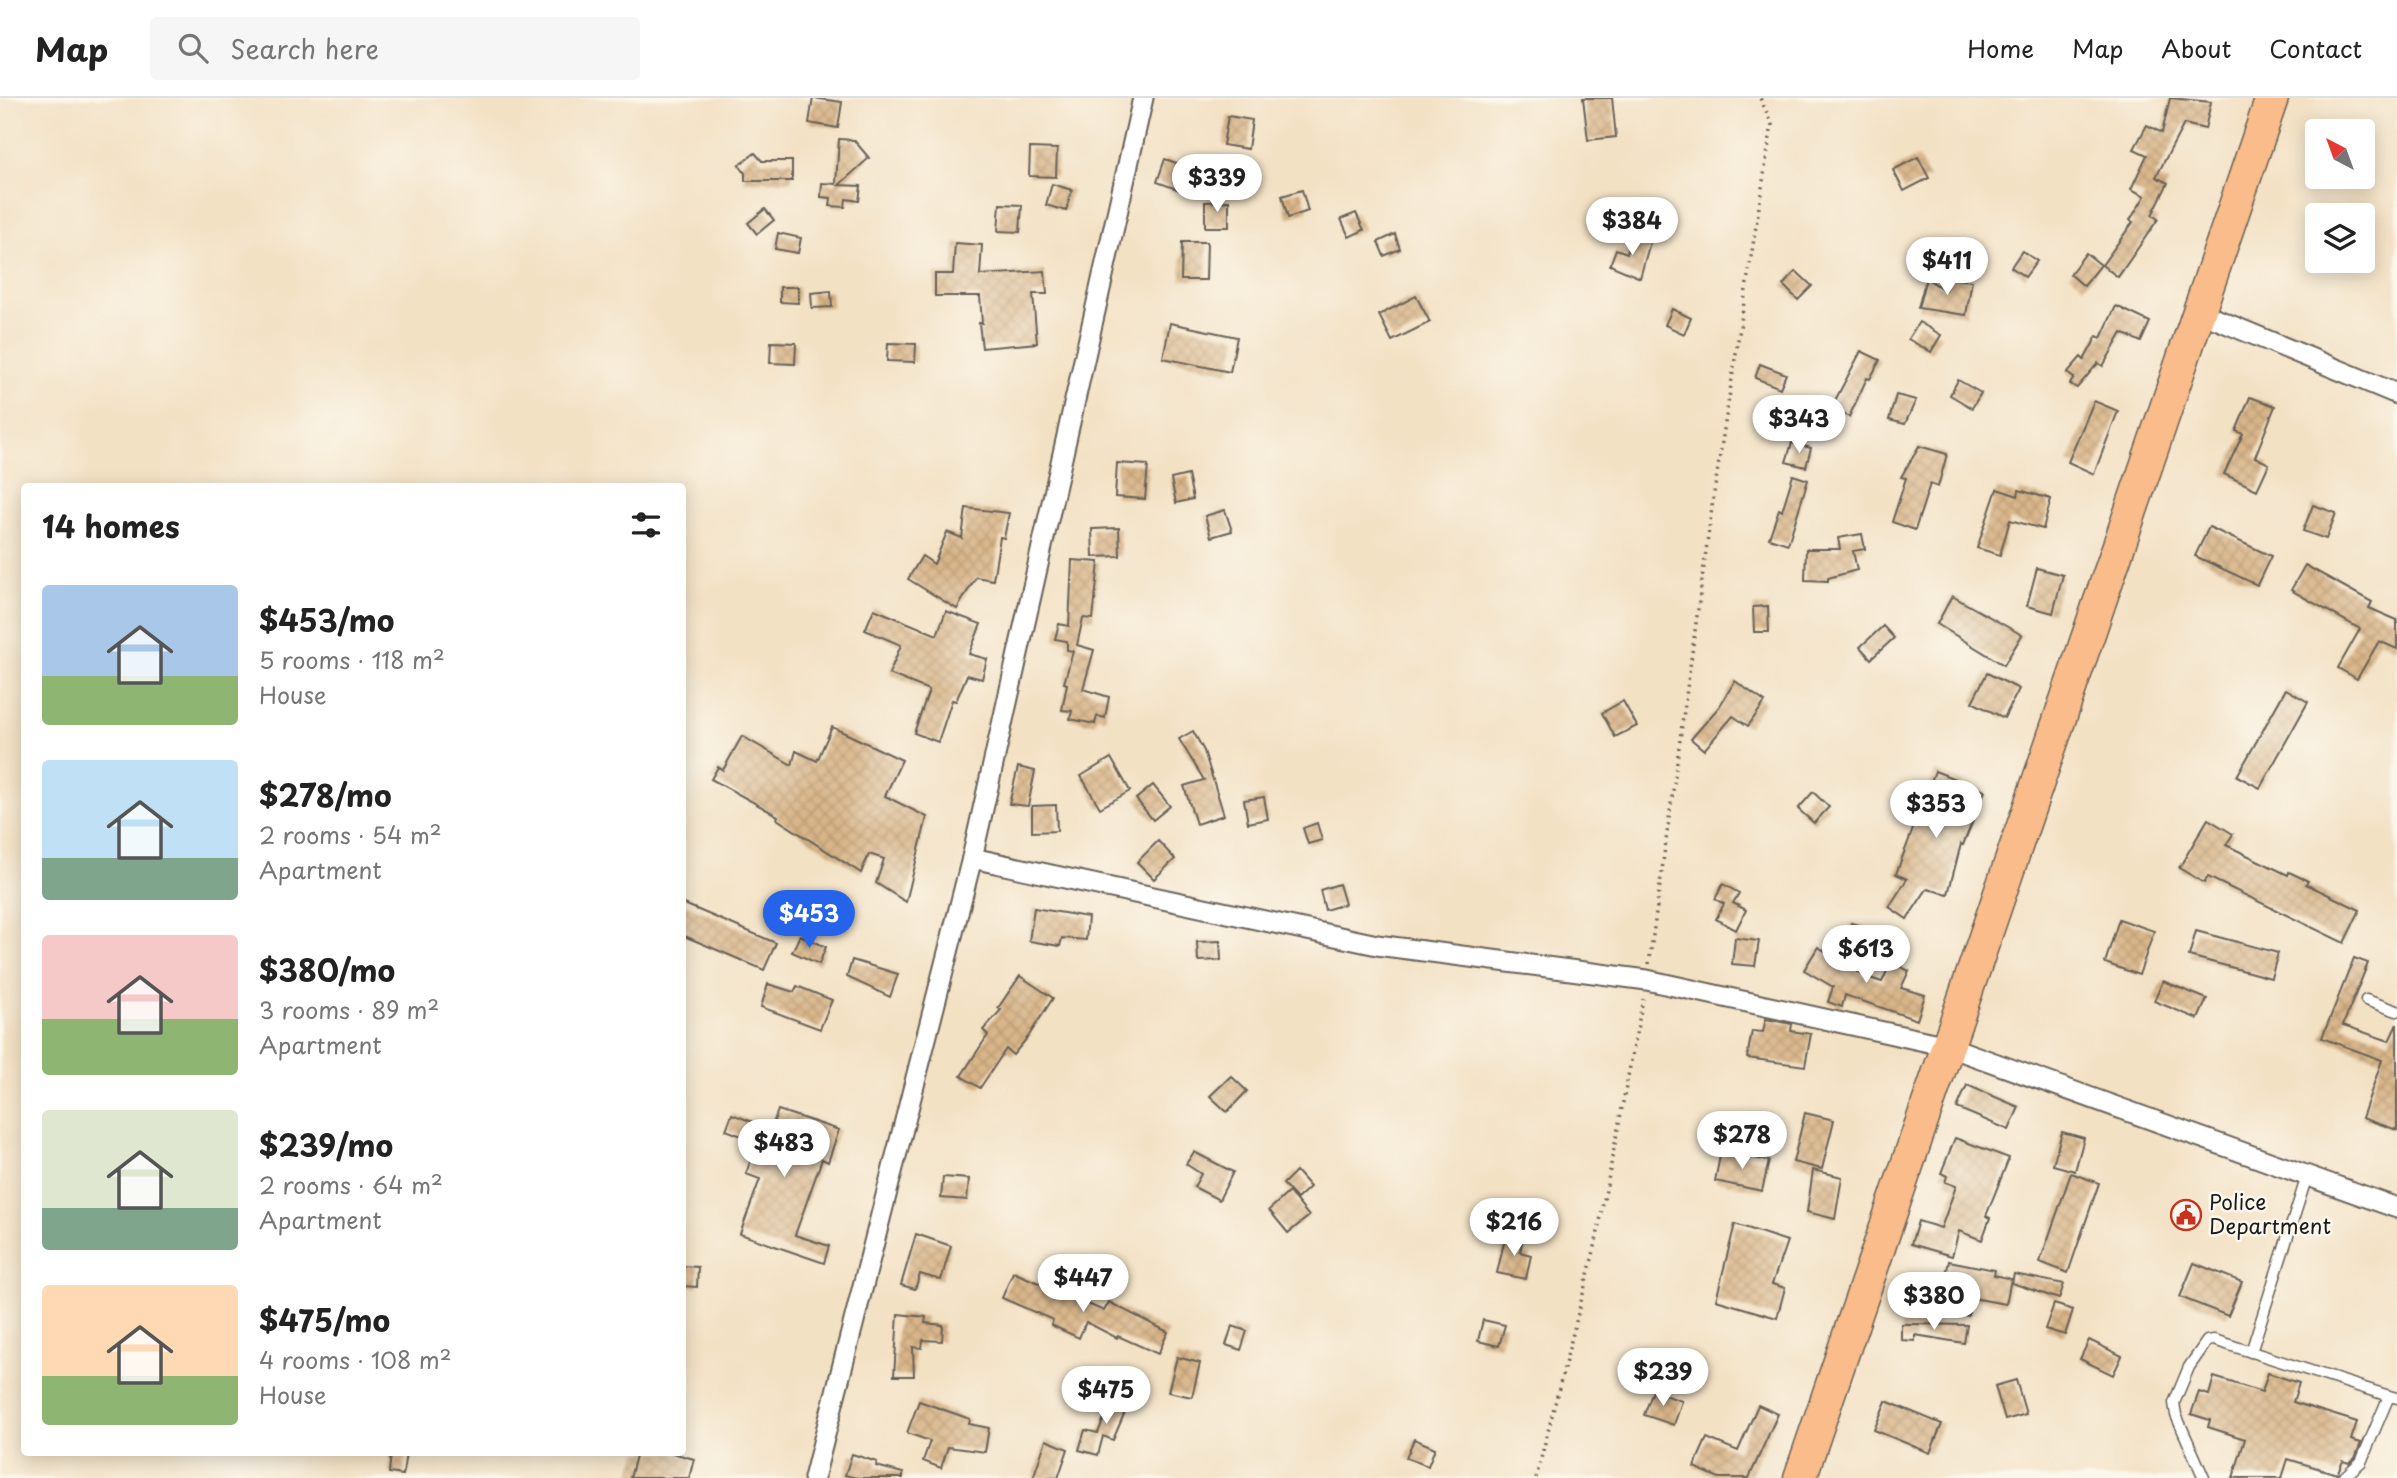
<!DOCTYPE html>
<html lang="en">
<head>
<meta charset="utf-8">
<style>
	:root { --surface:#fff; --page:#f6f6f6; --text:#222; --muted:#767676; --line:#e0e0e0; --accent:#2563eb }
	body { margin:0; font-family:"Playpen Sans",sans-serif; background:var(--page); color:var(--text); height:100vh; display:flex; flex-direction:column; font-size:26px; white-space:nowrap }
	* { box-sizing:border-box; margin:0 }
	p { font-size:23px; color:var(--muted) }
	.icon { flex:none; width:38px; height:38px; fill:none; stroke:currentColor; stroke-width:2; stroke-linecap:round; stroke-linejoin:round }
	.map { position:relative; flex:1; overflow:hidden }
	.panel { position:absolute; left:21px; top:385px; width:665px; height:973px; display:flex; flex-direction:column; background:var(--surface); border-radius:7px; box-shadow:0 4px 18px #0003 }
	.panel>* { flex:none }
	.needle { width:46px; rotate:319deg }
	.fabs { position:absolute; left:2305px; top:21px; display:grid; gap:14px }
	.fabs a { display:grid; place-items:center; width:70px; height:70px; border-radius:7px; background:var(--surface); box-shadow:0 4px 18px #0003; font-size:35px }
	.price { position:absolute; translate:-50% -60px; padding:0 16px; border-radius:24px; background:#fff; color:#222; font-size:23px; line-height:46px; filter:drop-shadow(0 2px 4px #0008) }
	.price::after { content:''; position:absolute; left:50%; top:42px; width:21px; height:16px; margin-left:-10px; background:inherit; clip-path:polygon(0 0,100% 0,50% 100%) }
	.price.active { background:var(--accent); color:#fff }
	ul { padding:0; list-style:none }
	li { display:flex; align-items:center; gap:21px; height:175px; padding:0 21px }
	li span { display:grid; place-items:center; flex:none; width:196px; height:140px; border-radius:7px; color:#555 }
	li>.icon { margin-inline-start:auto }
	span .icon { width:84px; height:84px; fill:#fffc; stroke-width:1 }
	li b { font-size:30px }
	h2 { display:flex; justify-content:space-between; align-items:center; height:84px; padding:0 21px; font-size:30px }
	header { display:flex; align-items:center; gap:42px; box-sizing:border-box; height:98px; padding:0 35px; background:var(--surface); border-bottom:2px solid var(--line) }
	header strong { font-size:33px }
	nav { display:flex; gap:38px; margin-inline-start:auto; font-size:24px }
	.search { width:490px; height:63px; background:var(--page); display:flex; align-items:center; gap:18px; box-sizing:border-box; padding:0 24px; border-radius:7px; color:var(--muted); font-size:26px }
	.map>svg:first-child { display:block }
	.building { fill:url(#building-cross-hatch) }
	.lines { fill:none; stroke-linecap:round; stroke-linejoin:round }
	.service-casing { stroke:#676157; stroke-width:13 }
	.minor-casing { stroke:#676157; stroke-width:23 }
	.trunk-casing { stroke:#676157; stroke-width:35 }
	.path { stroke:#676157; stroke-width:3.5; stroke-dasharray:2 5; stroke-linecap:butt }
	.service { stroke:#fff; stroke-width:10 }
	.minor { stroke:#fff; stroke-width:19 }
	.trunk { stroke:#f9bc8a; stroke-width:32 }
	.labels { text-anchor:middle; stroke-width:5; stroke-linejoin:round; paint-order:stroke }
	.poi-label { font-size:21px; fill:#1c1c1c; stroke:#fbf7ec; text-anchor:start }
</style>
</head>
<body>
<header>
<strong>Map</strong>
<div class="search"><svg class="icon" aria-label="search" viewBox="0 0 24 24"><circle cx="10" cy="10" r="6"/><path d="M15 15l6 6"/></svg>Search here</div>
<nav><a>Home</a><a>Map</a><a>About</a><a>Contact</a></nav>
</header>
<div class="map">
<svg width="2397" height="1380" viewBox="0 0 2397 1380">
	<defs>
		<pattern id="building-cross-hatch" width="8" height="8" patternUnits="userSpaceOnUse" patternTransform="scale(1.75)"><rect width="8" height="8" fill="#d9b689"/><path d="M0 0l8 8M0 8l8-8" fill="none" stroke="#ba9c76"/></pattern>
	</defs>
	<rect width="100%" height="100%" fill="#fbf7ec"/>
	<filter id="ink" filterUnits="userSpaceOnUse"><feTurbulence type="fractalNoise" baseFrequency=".0143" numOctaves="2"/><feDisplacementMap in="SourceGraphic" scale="14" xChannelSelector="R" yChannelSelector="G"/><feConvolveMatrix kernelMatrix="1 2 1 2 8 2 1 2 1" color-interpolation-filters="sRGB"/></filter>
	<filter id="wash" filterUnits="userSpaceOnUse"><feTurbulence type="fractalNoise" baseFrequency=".00686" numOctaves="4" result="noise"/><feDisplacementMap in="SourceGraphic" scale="28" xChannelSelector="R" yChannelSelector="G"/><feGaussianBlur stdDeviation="1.57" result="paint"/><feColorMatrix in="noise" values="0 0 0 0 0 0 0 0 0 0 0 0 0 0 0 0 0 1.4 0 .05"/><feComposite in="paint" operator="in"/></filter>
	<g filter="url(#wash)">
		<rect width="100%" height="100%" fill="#f3e1c4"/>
		<g id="blocks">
			<g class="building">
				<polygon points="813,0 842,4 838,30 809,25"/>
				<polygon points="1583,0 1612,0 1616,39 1588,42"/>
				<polygon points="2170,0 2211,4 2205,31 2184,26 2156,79 2168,85 2152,117 2158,121 2118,179 2102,167 2133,124 2130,122 2145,98 2131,91 2147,57 2134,51 2147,27 2162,35"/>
				<polygon points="1228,18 1252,22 1248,51 1223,47"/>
				<polygon points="839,41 854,42 869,60 839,87 861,88 859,103 846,101 845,109 830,108 831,100 821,99 822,85 836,86"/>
				<polygon points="1030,50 1057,51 1056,79 1029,78"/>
				<polygon points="755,55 762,63 792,63 792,83 745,83 745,75 739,67"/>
				<polygon points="1918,59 1929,80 1904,93 1893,72"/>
				<polygon points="1165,61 1191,70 1182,93 1157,84"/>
				<polygon points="1052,86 1072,92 1066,113 1046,107"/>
				<polygon points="1302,92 1308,113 1288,120 1282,98"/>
				<polygon points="1229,103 1229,129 1205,129 1205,104"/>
				<polygon points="1000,106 1022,107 1020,134 998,133"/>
				<polygon points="765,111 774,122 757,136 748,125"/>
				<polygon points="1356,115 1364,132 1349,139 1341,121"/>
				<polygon points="778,135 801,140 798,155 775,151"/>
				<polygon points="1395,136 1400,151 1384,158 1378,144"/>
				<polygon points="1634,138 1650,144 1640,180 1610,167 1616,151 1627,155"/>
				<polygon points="1182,144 1207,144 1206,182 1181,182"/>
				<polygon points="955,145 982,147 980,177 1045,173 1047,196 1033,196 1037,245 982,250 979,225 982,225 980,198 935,198 935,176 953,176"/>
				<polygon points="2022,153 2037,163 2025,179 2011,169"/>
				<polygon points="2086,155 2101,167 2084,188 2070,176"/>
				<polygon points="1796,173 1812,188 1798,202 1783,187"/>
				<polygon points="1926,180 1945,192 1947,180 1972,183 1966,217 1918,210"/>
				<polygon points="780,189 798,189 798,205 780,204"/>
				<polygon points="831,193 832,209 812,210 811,195"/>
				<polygon points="1416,198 1430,224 1392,243 1379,217"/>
				<polygon points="2116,208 2150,224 2141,244 2122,235 2103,268 2098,265 2077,290 2070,286 2074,280 2067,275 2081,259 2084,262 2097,238 2101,240"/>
				<polygon points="1672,211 1691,220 1684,236 1665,227"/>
				<polygon points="1919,224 1941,237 1931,254 1908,241"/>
				<polygon points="1170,225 1237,239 1230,274 1163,260"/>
				<polygon points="771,244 796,245 795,266 770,265"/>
				<polygon points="888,245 916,246 915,264 887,263"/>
				<polygon points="1861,253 1880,262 1870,281 1867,280 1849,319 1831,310"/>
				<polygon points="1760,266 1786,276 1780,290 1755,280"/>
				<polygon points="1958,282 1981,295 1972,310 1950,297"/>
				<polygon points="1896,297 1916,302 1905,326 1889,322"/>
				<polygon points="2250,299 2275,308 2255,359 2269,366 2257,392 2224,376 2243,336 2236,333"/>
				<polygon points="2094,303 2118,313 2094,376 2068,364"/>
				<polygon points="1792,345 1811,350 1806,369 1786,364"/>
				<polygon points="1919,348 1947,356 1938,389 1930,386 1915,432 1892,424 1906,380 1901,379"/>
				<polygon points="1117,365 1148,367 1145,401 1115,399"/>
				<polygon points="1188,377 1193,401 1176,405 1171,381"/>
				<polygon points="1793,377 1808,382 1788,446 1769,440 1779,411 1782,413"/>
				<polygon points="1997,391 2018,398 2019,392 2051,401 2043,431 2010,422 2000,457 1977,450"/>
				<polygon points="2313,407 2336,415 2326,441 2303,433"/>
				<polygon points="966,410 1009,415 1004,440 1000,439 993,482 976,479 957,511 908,481 922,458 934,466 947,434 962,440"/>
				<polygon points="1225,412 1232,433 1211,439 1205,418"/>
				<polygon points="2209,429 2271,458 2257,487 2195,458"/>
				<polygon points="1119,430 1120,458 1093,459 1092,431"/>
				<polygon points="1862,436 1865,451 1853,453 1857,472 1828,480 1828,483 1805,482 1806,451 1840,451 1838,440"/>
				<polygon points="1072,462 1099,464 1093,521 1083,520 1077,547 1094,552 1083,591 1109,599 1105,620 1097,618 1095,626 1070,621 1072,613 1062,612 1067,586 1064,585 1073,553 1067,552 1067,543 1055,541 1059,526 1069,528"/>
				<polygon points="2305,467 2372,504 2369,510 2397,522 2397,551 2379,543 2357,581 2338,570 2360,531 2291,492"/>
				<polygon points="2037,470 2063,477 2053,515 2027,508"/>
				<polygon points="1952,498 2022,537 2004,567 1937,526"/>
				<polygon points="1768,508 1769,534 1754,534 1753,509"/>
				<polygon points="874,511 937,537 946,513 981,526 969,556 987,561 982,581 967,577 956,603 952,602 938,644 914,635 929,592 889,576 901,547 865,532"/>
				<polygon points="1883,528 1894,540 1871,561 1860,549"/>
				<polygon points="1987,575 2019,591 2004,620 1972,604"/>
				<polygon points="1735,583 1765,604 1748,628 1733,618 1704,652 1691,641 1719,609"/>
				<polygon points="2286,591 2308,604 2260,690 2237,678"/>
				<polygon points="1623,603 1637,628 1615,639 1602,615"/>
				<polygon points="832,629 902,662 885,698 927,719 906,804 876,785 884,761 869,756 861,775 777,721 778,718 711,681 718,669 723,672 742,638 792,667 796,653 817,663"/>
				<polygon points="1193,633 1204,653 1224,717 1196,726 1184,688 1204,682 1179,641"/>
				<polygon points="1111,660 1130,693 1100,710 1081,678"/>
				<polygon points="1018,669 1035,673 1028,708 1009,706"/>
				<polygon points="1935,673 1985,693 1963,747 1961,746 1948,796 1927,791 1907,821 1889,809 1907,781 1896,776"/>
				<polygon points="1153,687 1170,708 1153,722 1136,701"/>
				<polygon points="1813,694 1829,709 1814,725 1798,711"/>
				<polygon points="1264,699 1268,721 1248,725 1244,702"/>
				<polygon points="1056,707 1057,733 1032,734 1032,708"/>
				<polygon points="2208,721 2233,736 2226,747 2288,777 2289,774 2308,783 2306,786 2360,812 2344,845 2208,779 2204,785 2179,770"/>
				<polygon points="1317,725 1322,742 1308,746 1303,730"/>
				<polygon points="1158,743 1175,761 1154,781 1137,764"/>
				<polygon points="1339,786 1345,806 1325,812 1320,792"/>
				<polygon points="1723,786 1739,795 1733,805 1746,812 1736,832 1716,821 1724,806 1715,801"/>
				<polygon points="682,805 776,845 764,872 682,837"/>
				<polygon points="1034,810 1088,819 1086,842 1062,840 1060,848 1029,843"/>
				<polygon points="2119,821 2154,833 2139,877 2105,865"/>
				<polygon points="1851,825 1885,835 1881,852 1846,842"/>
				<polygon points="2196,833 2278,855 2271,880 2189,858"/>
				<polygon points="800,837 826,849 819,866 792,854"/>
				<polygon points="1735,840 1759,843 1755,868 1732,866"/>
				<polygon points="1220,843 1221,862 1198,863 1197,844"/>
				<polygon points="1818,849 1867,879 1882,884 1891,864 1909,873 1901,890 1925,897 1917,922 1845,897 1842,909 1828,904 1833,889 1804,872"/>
				<polygon points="2354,860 2368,865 2343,927 2389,943 2397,926 2397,1032 2362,1020 2382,962 2322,940"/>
				<polygon points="852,862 898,876 890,899 847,879"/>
				<polygon points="1020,878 1053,900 1028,939 1013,957 1006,951 980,990 961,978 988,937 983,932 1001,912 998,910"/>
				<polygon points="2163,883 2207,901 2198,921 2154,903"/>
				<polygon points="768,886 794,894 797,888 832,902 820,931 761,909"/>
				<polygon points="1766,921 1792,926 1791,933 1811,936 1805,968 1747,960 1752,933 1763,934"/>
				<polygon points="1231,978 1247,993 1227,1014 1210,998"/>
				<polygon points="1967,987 2019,1009 2009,1032 1957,1010"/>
				<polygon points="778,1012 839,1032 828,1064 822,1061 795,1137 829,1148 824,1165 740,1136 760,1081 746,1076 757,1044 726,1032 732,1016 771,1031"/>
				<polygon points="1805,1015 1834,1022 1822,1071 1793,1064"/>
				<polygon points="2062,1034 2084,1040 2075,1073 2053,1067"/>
				<polygon points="1955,1040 2009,1060 1986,1118 1990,1120 1982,1142 1959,1133 1952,1158 1911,1146 1918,1123 1941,1130 1956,1088 1945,1084 1947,1078 1941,1075"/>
				<polygon points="1721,1053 1769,1063 1762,1093 1715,1083"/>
				<polygon points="1194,1054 1233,1074 1219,1102 1194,1089 1201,1076 1186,1066"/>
				<polygon points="1813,1072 1842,1079 1835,1121 1807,1114"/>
				<polygon points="1296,1073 1310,1089 1297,1101 1283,1086"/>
				<polygon points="2071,1075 2099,1085 2068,1175 2040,1164"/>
				<polygon points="943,1079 969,1081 967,1102 941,1100"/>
				<polygon points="1289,1094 1309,1118 1288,1135 1269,1112"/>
				<polygon points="1735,1126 1787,1143 1772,1186 1785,1190 1777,1220 1716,1202"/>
				<polygon points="916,1136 951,1148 941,1182 920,1176 915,1191 901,1187"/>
				<polygon points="1506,1136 1523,1140 1520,1154 1531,1157 1526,1181 1497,1175"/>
				<polygon points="1949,1163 1995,1172 1994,1177 2011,1181 2006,1206 1972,1200 1968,1218 1939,1209"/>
				<polygon points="2194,1165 2242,1184 2228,1218 2180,1199"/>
				<polygon points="682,1168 698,1169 697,1189 682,1188"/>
				<polygon points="1013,1174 1104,1213 1109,1204 1168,1234 1158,1256 1118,1238 1117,1240 1086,1224 1079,1240 1051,1227 1053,1222 1002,1200"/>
				<polygon points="2014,1176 2064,1186 2059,1201 2012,1185"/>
				<polygon points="2054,1206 2073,1212 2065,1237 2045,1231"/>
				<polygon points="898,1216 926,1219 925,1225 943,1227 942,1243 923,1242 922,1250 913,1249 914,1278 894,1278"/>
				<polygon points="1483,1222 1505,1227 1499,1248 1478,1243"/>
				<polygon points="1901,1226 1908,1226 1967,1227 1964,1245 1915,1237 1915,1243 1901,1242"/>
				<polygon points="1232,1228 1247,1233 1241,1252 1226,1247"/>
				<polygon points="2089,1242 2122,1258 2113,1277 2080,1261"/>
				<polygon points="1177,1259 1200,1265 1192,1299 1168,1294"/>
				<polygon points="2268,1275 2299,1285 2293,1304 2357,1324 2351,1342 2361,1345 2355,1360 2349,1365 2343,1363 2337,1376 2288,1361 2282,1380 2233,1380 2245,1341 2208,1329 2210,1322 2191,1316 2199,1294 2209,1297 2214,1279 2262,1294"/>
				<polygon points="2016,1282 2026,1316 2005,1322 1995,1288"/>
				<polygon points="1653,1293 1682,1303 1674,1327 1644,1317"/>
				<polygon points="1114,1296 1130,1302 1113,1342 1103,1338 1098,1357 1079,1352 1085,1332 1098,1335"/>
				<polygon points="919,1303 970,1321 969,1326 989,1330 985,1354 948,1349 941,1370 923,1363 930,1343 907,1335"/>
				<polygon points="1886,1303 1942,1326 1930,1355 1874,1332"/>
				<polygon points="1758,1307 1778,1316 1749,1380 1719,1380 1694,1369 1707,1340 1738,1353"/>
				<polygon points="1414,1341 1435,1350 1428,1368 1406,1360"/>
				<polygon points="1046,1342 1068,1351 1058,1380 1033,1380"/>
				<polygon points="391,1354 406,1354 403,1377 389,1375"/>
				<polygon points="637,1354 669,1354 694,1361 689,1380 630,1380"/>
				<polygon points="852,1356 877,1364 876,1368 903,1375 903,1380 856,1380 845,1377"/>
			</g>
		</g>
	</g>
	<g filter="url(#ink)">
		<use href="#blocks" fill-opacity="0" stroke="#676157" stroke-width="2"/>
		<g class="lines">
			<g class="service-casing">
				<g id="service">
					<polyline points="2366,902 2397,913"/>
					<polyline points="2251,1254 2307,1078"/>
					<polyline points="2204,1380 2176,1317 2174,1305 2189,1269 2207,1243 2214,1242 2389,1298"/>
					<polyline points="2343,1380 2361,1364 2389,1298 2397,1300"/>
				</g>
			</g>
			<g class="minor-casing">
				<g id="minor">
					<polyline points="2199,214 2397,296"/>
					<polyline points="972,760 1377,847 1647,882 1947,948 2397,1110"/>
					<polyline points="814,1380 972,760 1143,0"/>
				</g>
			</g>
			<g class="trunk-casing">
				<polyline id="trunk" points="1800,1380 2272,0"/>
			</g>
			<g class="path">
				<polyline points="1649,866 1714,395 1772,26 1760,0"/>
				<polyline points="1536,1380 1595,1149 1643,901"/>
			</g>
			<use href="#service" class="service"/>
			<use href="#minor" class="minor"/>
			<use href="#trunk" class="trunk"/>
		</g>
	</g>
	<defs>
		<g id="civic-ring" transform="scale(1.575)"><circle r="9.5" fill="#fbf7ec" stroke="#c8321e" stroke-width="1.5"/><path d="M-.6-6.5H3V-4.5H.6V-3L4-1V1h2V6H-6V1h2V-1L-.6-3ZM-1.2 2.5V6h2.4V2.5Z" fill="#c8321e"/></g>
	</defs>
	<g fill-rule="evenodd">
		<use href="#civic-ring" x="2186" y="1117"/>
	</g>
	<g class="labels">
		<g class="poi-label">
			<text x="2209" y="1112">Police<tspan x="2209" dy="24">Department</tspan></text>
		</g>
	</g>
</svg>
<div class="fabs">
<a><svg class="needle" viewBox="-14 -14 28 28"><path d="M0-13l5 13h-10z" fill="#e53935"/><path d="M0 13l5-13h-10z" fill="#767676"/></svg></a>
<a><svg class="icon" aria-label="layers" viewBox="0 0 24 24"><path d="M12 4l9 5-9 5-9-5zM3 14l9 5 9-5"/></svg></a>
</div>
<b class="price" style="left:1217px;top:116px">$339</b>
<b class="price" style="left:1632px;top:159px">$384</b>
<b class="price" style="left:1947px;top:199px">$411</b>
<b class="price" style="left:1799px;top:357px">$343</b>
<b class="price" style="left:1936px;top:742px">$353</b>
<b class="price active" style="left:809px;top:852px">$453</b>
<b class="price" style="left:1866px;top:887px">$613</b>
<b class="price" style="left:1742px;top:1073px">$278</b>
<b class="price" style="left:784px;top:1081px">$483</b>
<b class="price" style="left:1514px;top:1160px">$216</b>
<b class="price" style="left:1083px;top:1216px">$447</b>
<b class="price" style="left:1934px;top:1234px">$380</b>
<b class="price" style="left:1663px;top:1310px">$239</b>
<b class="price" style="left:1106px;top:1328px">$475</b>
<section class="panel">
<h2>14 homes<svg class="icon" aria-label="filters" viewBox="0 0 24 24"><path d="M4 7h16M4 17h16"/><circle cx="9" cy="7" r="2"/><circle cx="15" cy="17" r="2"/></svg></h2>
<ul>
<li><span style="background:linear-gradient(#a9c7e8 65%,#8fb573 0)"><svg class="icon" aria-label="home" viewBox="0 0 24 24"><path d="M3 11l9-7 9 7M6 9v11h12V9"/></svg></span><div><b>$453/mo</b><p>5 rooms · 118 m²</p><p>House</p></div></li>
<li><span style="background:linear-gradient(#bfe0f5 70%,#7fa58c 0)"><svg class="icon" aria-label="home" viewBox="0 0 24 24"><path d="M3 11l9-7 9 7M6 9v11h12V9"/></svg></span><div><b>$278/mo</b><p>2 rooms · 54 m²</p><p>Apartment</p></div></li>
<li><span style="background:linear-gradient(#f6c9c9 60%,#8fb573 0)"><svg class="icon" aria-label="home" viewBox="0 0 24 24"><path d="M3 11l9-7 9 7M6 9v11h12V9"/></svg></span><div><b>$380/mo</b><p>3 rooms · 89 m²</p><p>Apartment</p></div></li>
<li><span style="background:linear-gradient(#dfe7d0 70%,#7fa58c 0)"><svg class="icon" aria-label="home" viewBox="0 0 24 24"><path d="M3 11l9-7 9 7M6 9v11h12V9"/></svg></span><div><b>$239/mo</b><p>2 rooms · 64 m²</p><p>Apartment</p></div></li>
<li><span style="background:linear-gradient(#ffd9b3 65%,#8fb573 0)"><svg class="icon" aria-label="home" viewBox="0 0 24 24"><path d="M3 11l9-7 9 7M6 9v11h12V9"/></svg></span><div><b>$475/mo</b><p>4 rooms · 108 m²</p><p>House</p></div></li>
</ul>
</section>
</div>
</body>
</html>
